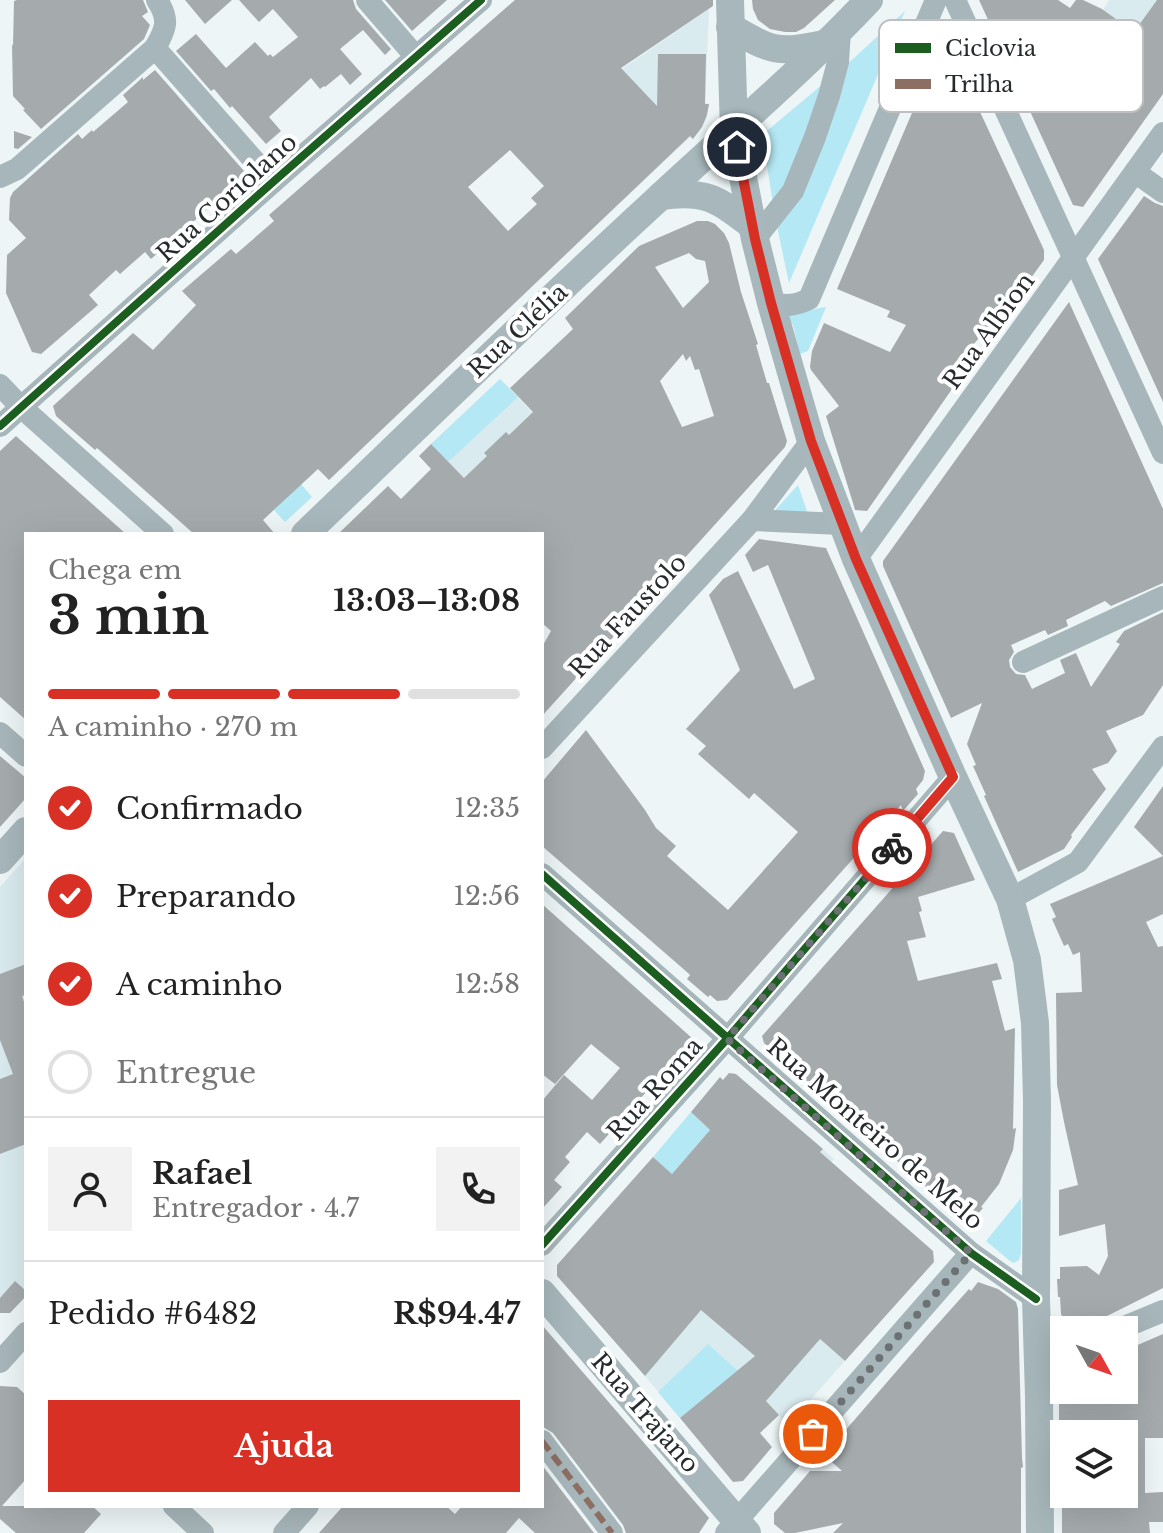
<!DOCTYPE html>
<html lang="pt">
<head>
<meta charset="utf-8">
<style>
	:root { --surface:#fff; --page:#f2f2f2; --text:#222; --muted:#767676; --line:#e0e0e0; --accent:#d93025 }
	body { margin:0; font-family:"Libre Baskerville",serif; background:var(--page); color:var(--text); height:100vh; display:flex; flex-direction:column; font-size:30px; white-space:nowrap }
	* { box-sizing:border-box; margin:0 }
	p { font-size:26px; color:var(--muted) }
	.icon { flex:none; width:44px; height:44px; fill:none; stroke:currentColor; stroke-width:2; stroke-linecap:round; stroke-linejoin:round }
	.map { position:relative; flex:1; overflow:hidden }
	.drawer { position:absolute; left:24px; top:532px; width:520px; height:976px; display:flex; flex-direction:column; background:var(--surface); border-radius:0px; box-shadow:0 8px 32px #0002 }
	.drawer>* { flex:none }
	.needle { width:52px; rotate:130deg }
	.controls { position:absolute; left:1050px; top:1316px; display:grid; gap:16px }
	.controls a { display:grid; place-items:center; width:88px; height:88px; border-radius:0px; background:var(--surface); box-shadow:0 8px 32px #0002; font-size:40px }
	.pin { position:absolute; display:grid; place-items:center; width:68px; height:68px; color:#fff; margin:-34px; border:4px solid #fff; border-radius:50%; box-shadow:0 2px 8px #0007 }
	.courier { position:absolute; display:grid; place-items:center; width:80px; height:80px; margin:-40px; border:6px solid #d93025; border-radius:50%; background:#fff; color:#222; box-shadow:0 2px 10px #0007 }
	.overview em { font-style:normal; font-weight:700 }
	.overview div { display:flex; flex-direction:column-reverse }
	.overview { display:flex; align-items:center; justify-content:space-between; height:136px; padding:0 24px }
	h1 { font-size:52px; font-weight:700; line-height:60px }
	.bar { display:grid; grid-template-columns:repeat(4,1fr); gap:12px 8px; align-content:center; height:96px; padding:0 24px }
	.bar i { height:10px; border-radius:6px; background:var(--line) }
	.bar .on { background:var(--accent) }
	.bar p { grid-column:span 4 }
	.line { display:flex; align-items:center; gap:20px; padding:0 24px; border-top:2px solid var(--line) }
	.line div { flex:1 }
	.round { display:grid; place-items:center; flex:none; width:84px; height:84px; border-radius:0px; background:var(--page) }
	ol { padding:0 24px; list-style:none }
	li { display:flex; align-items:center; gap:24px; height:88px }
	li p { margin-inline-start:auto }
	li .icon { padding:8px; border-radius:50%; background:var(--accent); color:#fff; stroke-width:4 }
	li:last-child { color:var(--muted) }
	li i { width:44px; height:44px; border:4px solid var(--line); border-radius:50% }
	.primary-button { display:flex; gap:16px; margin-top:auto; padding:16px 24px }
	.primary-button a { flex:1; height:92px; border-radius:0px; background:var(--accent); color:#fff; font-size:32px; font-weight:700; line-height:92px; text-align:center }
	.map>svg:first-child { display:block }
	.built { fill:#daebef }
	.green { fill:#b4e8f4 }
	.building { fill:#a5abad; fill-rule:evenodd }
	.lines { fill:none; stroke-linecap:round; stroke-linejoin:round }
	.minor { stroke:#a7b6ba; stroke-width:22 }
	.major { stroke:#a7b7bb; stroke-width:28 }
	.quiet { stroke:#8d6e63; stroke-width:6; stroke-dasharray:12 6; stroke-linecap:butt }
	.cycleway-casing { stroke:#fff; stroke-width:13 }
	.cycleway { stroke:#1b5e20; stroke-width:8 }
	.done { stroke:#6c7274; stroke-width:8; stroke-dasharray:0 14.4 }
	.route { stroke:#d93025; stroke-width:10 }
	.labels { text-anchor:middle; stroke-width:8; stroke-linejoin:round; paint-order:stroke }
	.street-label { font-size:24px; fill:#262b2d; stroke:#fff }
	.key { fill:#fff; stroke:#bebfc0; stroke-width:2 }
	.key-label { font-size:22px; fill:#262b2d }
</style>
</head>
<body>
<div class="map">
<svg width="1163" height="1533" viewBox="0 0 1163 1533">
	<rect width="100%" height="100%" fill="#edf5f7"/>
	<g class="built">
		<path d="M1109,0H1163V53L1103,10Z"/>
		<path d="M709,9L705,103L708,104V108L706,120L694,137L693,139L690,137L622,201L548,120Z"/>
		<path d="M500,379L585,466L518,534L431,444Z"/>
		<path d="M26,858V1296L10,1313H0V887Z"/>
		<path d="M823,1149L834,1159L739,1269L845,1361L788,1425L738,1371L680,1418L615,1340L782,1193Z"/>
	</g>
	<g class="green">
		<path d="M905,11L789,283L776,222L762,135L854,58Z"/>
		<path d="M826,307L808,351L800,354L793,325L788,319L792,313Z"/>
		<path d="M500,379L518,397L448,462L431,444Z"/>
		<path d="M301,484L312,497L285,522L274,510Z"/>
		<path d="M798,485L809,517L768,518Z"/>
		<path d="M691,1112L710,1130L672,1174L653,1157Z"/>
		<path d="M1021,1198V1254L1019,1260L1014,1263L1010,1261L986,1241Z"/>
		<path d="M708,1344L738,1371L680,1418L658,1392Z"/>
	</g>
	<g class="building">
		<path d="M17,0H143L148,12L142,16L150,25L144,39L41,129L23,110L25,109L13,96L12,44L13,46L14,1Z"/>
		<path d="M185,0H232L205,24Z"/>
		<path d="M239,0H353L356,9L391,49L385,55L363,30L340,49L362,74L350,85L341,74L325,87L324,86L320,89L311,78L269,117L281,131L266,144L232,106L230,108L214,89L211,91L176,51L196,34L226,68L255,42L268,56L270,54L273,57L298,37L273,9L259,22Z"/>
		<path d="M385,0H447L412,31Z"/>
		<path d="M515,0H713V6L621,68L657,106L658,54H706L705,104H709L707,115L702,127L693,139L690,136L329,480L318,469L263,520L275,534H194L97,448L95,450L56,416L53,406L133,333L153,350L196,305L182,291L231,249L236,254L274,221L269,215ZM510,150L544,186L531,198L537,204L508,231L468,187Z"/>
		<path d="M752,0H835L804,28L796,32H785L770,29L758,20L753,9Z"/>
		<path d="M979,0H1058L1070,8L1076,0H1083L1102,9L1134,32L1157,0H1163V94L1083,207L1073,205Z"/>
		<path d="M155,70L244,171V177L151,259L145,252L120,274L116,270L89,295L98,305L41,354L32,352L6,293L7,255L26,238L9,220L10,198L13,192L78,134L82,139L92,130L93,132L128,102L123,95L143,77V80Z"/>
		<path d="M926,80L975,101L1044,250V260L988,337L983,333L959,362L966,369L867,511L855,510L853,503L826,416L839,406L811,370L810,367L812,351L824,323L890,352L906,325L887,317L890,311L837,289Z"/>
		<path d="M14,131L32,137L18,149L14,148Z"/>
		<path d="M1144,196L1155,203L1163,206V402L1098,259Z"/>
		<path d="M697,221H708L715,224L724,233L729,243L741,292L758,344L756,345L767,383H769L787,441L785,447L542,716V647L551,631L542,623V534H338L388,486L401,499L431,469L419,456L431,444L464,478L487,456L484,453L506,432L509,435L533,412L510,388L573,329L565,318L639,246ZM689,253L696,259L705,261L709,282L683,308L655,267ZM683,354L686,361L690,356L695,370L699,369L714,416L682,427L660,381Z"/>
		<path d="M1069,302L1163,509V583L1111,606L1105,601L1066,620L1068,626L1048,635L1045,630L1011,645L1014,652L1009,660L1010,667L1016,674L1025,675L1032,689L1065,673L1060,660L1076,653L1091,687L1120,644L1116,642L1124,631L1163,612V685L1143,715L1106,731L1117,751L1108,763L1092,769L1106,789L1071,835L1072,837L1064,849L1018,872L984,796L986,795L973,766L976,765L967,744L982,703L951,718L883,566V561Z"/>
		<path d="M16,436L126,534H26V720L0,697V451Z"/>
		<path d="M759,539L826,548L925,771L923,780L916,789L918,794L903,811L901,805L727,1000L717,1001L710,995L708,997L687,979L690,975L688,973L542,846V782L586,730L645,810L656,828L676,846L667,856L728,910L798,832L754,793L749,799L698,754L706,746L686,729L740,670L709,595L723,579L738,571L794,689L815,679L768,565L753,572L745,555Z"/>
		<path d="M0,756L26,778V798L0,827Z"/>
		<path d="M1163,786V856L1134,827Z"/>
		<path d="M943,831L954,833L975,880L918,897L922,911L919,912L926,937L907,941L918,981L997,963L1002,979L992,981L1005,1031L1015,1028L1013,1129L1016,1128L1013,1150L999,1184L981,1207L983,1208L976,1216L967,1219H959L950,1212L951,1211L913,1175L764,1043L762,1036Z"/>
		<path d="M1163,856V914L1146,922L1158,947L1163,946V1288L1091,1324L1074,1326L1065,1322L1061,1314L1060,1297H1058L1057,1279H1060V1267L1087,1266L1099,1275L1108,1256L1105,1224L1059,1236V1190L1078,1185L1064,1122L1057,1085L1056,993L1082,992L1080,952L1073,955L1068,944L1064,946L1052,919L1056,917L1050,904Z"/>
		<path d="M542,904L693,1039L600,1144L587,1132L565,1157L570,1162L554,1180L562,1187L542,1209V1101L564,1075L592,1100L620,1068L591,1044L555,1084L542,1074Z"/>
		<path d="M26,964V995L22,996L26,1008V1144L0,1154V1079L13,1074L0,1040V974Z"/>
		<path d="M729,1073L736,1074L823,1149L820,1152L933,1251L934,1262L845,1361L820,1339L766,1401L779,1415L760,1433L772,1447L743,1481L733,1482L680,1418L755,1356L701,1310L645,1376L557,1276V1265L653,1157L672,1174L710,1130L691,1112L720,1077L723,1080Z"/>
		<path d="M15,1281L26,1291V1296L10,1313H0V1298Z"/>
		<path d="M978,1282L998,1289L1016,1302L1018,1309L1022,1458L1023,1467L1021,1468V1533H833L843,1523L795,1533H785L774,1524V1513L810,1471H842L824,1455L927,1336L969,1289L971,1291Z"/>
		<path d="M542,1325L709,1518L699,1533H626L623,1525L553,1433L543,1427Z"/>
		<path d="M1163,1334V1438H1145V1493L1163,1492V1522H1149L1150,1533H1062V1494H1124V1434H1061V1425H1059V1390H1124V1355L1135,1350L1133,1347Z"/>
		<path d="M0,1386L17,1387L26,1395V1479L2,1506H92L101,1514L84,1533H16L0,1519Z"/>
		<path d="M542,1465L594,1533H535L519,1518L506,1533H319L343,1506H446L455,1514L462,1506H542Z"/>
	</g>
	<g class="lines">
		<g class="minor">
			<path d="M367,0L416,57"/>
			<path d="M955,0L1163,453"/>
			<path d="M155,48L273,182"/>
			<path d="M1135,172L1163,192"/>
			<path d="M0,177L17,169L155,48C166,29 170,20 157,0"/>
			<path d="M755,239L793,191L815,137L829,96L838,62L840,30"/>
			<path d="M771,303C786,306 795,306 809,299L936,0"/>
			<path d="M0,385L20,406L163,534"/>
			<path d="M0,426L273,182L481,0"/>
			<path d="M752,520L842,524"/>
			<path d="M856,559L1163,133"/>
			<path d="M1023,662L1163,597"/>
			<path d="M0,733L26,756"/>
			<path d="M542,748L752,520L811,441"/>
			<path d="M542,874L971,1253L1036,1299"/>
			<path d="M1010,899L1078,862L1163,747"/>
			<path d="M542,1245L727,1039L953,777"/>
			<path d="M1117,1330L1163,1311"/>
			<path d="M1037,1348L1053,1354L1064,1353"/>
			<path d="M0,1362L26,1333"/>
			<path d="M542,1441L612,1533"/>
			<path d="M174,1506L203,1533"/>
			<path d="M284,1533L308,1506"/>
			<path d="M726,1533L971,1253"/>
		</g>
		<g class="major">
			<path d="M730,0L734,131L755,239L771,303L811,441L856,559L953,777L1010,899L1027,960L1035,1023L1037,1101L1036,1299L1039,1396L1040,1533"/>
			<path d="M730,27C772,51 777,54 824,44"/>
			<path d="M661,196C707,190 717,199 753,226"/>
			<path d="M305,534C423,421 541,306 661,196C731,131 804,69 869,0"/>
			<path d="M0,860L26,831"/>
			<path d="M542,1293L747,1533"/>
		</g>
		<path class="quiet" d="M542,1441L612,1533"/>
		<g class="cycleway-casing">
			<g id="cycleway">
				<path d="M0,426L273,182L481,0"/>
				<path d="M542,874L971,1253L1036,1299"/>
				<path d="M542,1245L727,1039L953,777"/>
			</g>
		</g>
		<use href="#cycleway" class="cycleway"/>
	</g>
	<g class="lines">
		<path class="done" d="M813,1434L971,1253L727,1039L892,848"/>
		<path class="route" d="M737,147L755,239L771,303L811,441L856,559L953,777L892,848"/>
	</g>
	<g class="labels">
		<g class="street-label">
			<text transform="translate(227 198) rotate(-42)" y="8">Rua Coriolano</text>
			<text transform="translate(518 331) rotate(-43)" y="8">Rua Clélia</text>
			<text transform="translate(989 331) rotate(-54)" y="8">Rua Albion</text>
			<text transform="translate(628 616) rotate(-47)" y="8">Rua Faustolo</text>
			<text transform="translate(655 1089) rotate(-48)" y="8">Rua Roma</text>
			<text transform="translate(875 1134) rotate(41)" y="8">Rua Monteiro de Melo</text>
			<text transform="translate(645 1413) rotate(49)" y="8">Rua Trajano</text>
		</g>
	</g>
	<rect x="879" y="20" width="264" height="92" rx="12" class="key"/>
	<rect x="895" y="43" width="36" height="10" fill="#1b5e20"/>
	<rect x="895" y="79" width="36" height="10" fill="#8d6e63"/>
	<g class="key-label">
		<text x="945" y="56">Ciclovia</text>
		<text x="945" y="92">Trilha</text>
	</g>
</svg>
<div class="controls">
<a><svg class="needle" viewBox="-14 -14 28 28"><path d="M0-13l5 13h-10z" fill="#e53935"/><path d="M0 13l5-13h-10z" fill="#767676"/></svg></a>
<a><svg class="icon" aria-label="layers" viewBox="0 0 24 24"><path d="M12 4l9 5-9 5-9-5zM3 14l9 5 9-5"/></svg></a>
</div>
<div class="pin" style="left:813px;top:1434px;background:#ea580c"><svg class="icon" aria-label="bag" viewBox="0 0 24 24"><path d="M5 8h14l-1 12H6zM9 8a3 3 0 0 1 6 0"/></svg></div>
<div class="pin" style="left:737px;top:147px;background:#1f2937"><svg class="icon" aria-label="home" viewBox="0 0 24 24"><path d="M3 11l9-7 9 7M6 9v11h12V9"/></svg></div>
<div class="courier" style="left:892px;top:848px"><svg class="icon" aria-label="bike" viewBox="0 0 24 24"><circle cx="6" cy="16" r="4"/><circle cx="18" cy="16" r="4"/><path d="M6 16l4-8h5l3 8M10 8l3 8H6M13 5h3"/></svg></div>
<section class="drawer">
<div class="overview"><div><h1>3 min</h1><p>Chega em</p></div><em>13:03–13:08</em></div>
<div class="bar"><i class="on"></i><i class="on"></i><i class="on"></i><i></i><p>A caminho · 270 m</p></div>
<ol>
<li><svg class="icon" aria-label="check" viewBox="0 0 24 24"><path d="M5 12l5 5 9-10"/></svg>Confirmado<p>12:35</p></li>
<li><svg class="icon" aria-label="check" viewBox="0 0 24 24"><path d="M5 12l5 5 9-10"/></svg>Preparando<p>12:56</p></li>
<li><svg class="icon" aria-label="check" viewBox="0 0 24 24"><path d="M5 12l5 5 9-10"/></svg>A caminho<p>12:58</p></li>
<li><i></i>Entregue</li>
</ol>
<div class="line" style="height:144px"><a class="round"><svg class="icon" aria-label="person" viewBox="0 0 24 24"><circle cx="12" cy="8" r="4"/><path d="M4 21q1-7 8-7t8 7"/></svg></a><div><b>Rafael</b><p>Entregador · 4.7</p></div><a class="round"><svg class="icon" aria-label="phone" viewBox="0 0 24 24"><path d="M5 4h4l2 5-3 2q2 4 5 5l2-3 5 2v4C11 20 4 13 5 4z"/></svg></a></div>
<div class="line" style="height:104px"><div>Pedido #6482</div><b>R$94.47</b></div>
<div class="primary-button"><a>Ajuda</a></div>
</section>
</div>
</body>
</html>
